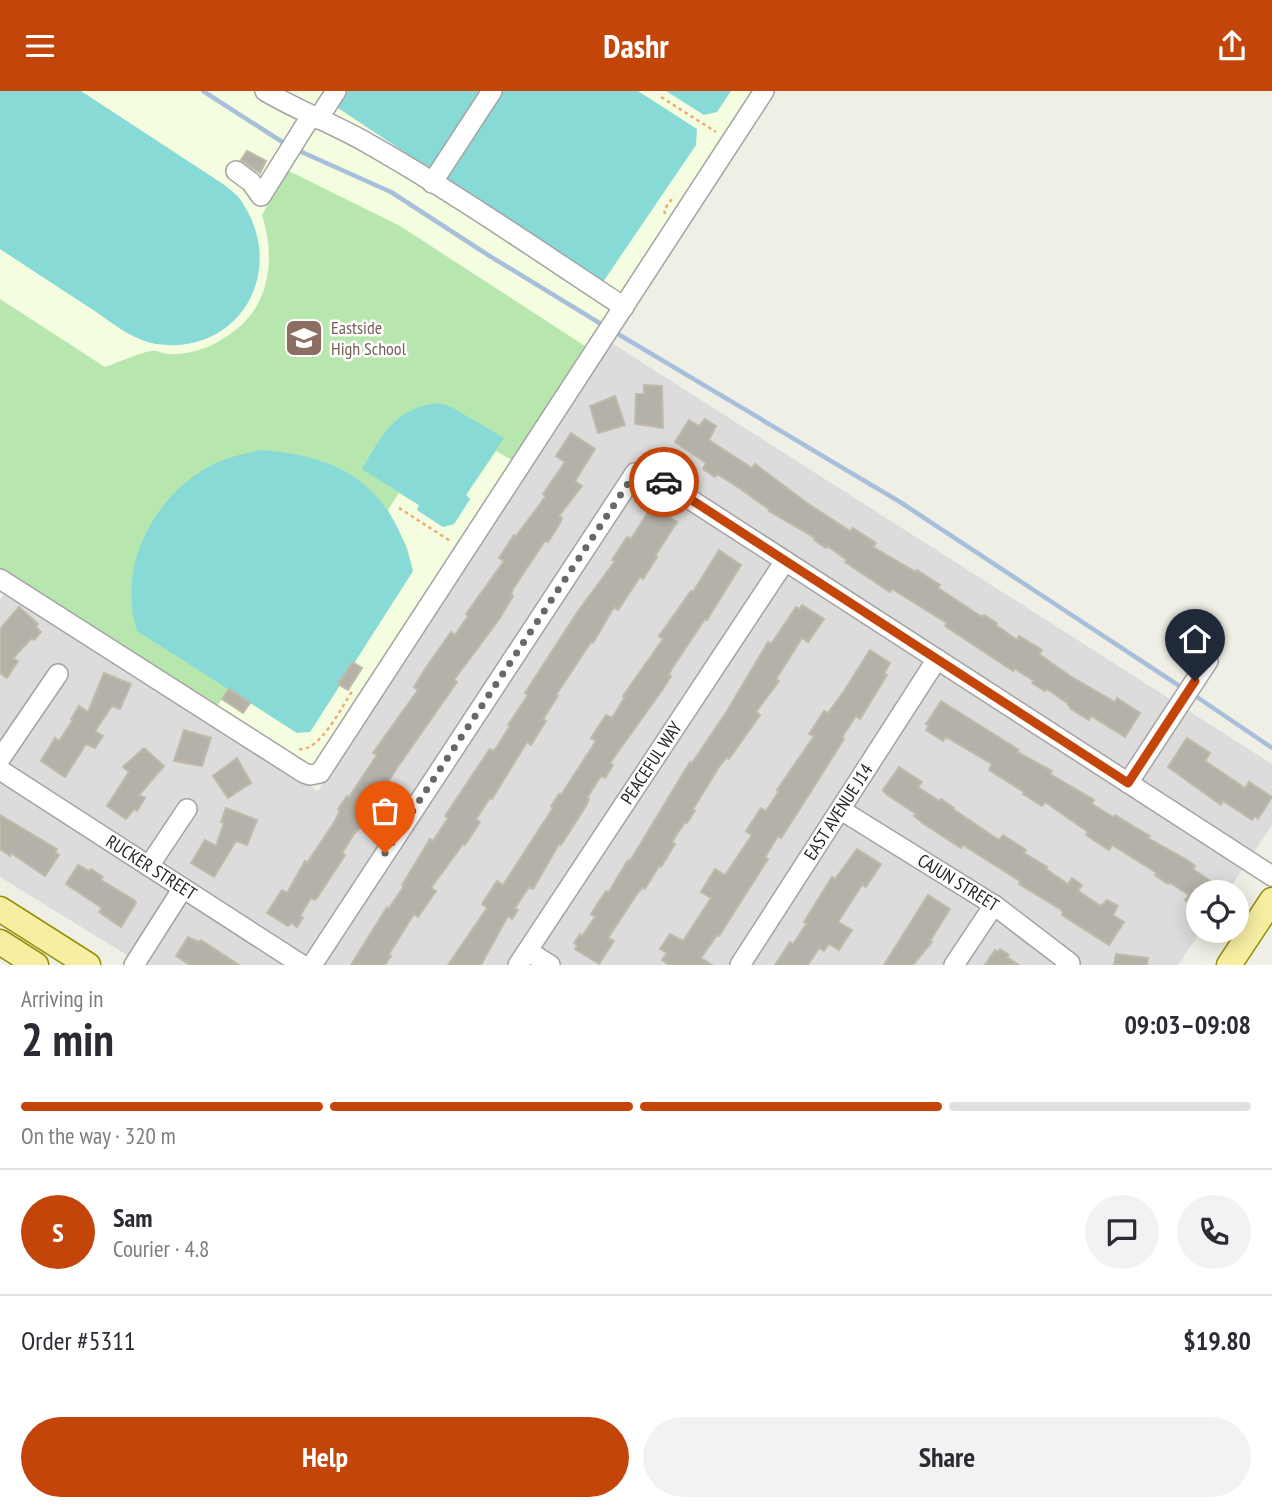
<!DOCTYPE html>
<html lang="en">
<head>
<meta charset="utf-8">
<style>
	:root { --surface:#fff; --page:#f2f2f3; --text:#2b2b33; --muted:#7c7c81; --line:#e1e1e2; --accent:#c4450a }
	body { margin:0; font-family:"PT Sans Narrow",sans-serif; background:var(--page); color:var(--text); height:100vh; display:flex; flex-direction:column; font-size:26px; white-space:nowrap }
	* { box-sizing:border-box; margin:0 }
	p { font-size:23px; color:var(--muted) }
	.icon { flex:none; width:38px; height:38px; fill:none; stroke:currentColor; stroke-width:2; stroke-linecap:round; stroke-linejoin:round }
	.map { position:relative; height:874px; overflow:hidden }
	.sheet { display:flex; flex-direction:column; background:var(--surface); flex:1 }
	.sheet>* { flex:none }
	.fabs { position:absolute; left:1186px; top:789px; display:grid; gap:14px }
	.fabs a { display:grid; place-items:center; width:63px; height:63px; border-radius:50%; background:var(--surface); box-shadow:0 4px 18px #0003; font-size:35px }
	.pin { position:absolute; display:grid; place-items:center; width:60px; height:60px; color:#fff; margin:-72px -30px; border-radius:50% 50% 50% 0; rotate:-45deg; box-shadow:0 0 7px #0007 }
	.pin .icon { rotate:45deg }
	.courier { position:absolute; display:grid; place-items:center; width:70px; height:70px; margin:-35px; border:5px solid #c4450a; border-radius:50%; background:#fff; color:#222; box-shadow:0 2px 9px #0007 }
	.summary em { font-style:normal; font-weight:800 }
	.summary div { display:flex; flex-direction:column-reverse }
	.summary { display:flex; align-items:center; justify-content:space-between; height:119px; padding:0 21px }
	h1 { font-size:46px; font-weight:800; line-height:52px }
	.bar { display:grid; grid-template-columns:repeat(4,1fr); gap:10px 7px; align-content:center; height:84px; padding:0 21px }
	.bar i { height:9px; border-radius:5px; background:var(--line) }
	.bar .on { background:var(--accent) }
	.bar p { grid-column:span 4 }
	.line { display:flex; align-items:center; gap:18px; padding:0 21px; border-top:2px solid var(--line) }
	.line div { flex:1 }
	.round { display:grid; place-items:center; flex:none; width:74px; height:74px; border-radius:37px; background:var(--page) }
	.primary-button { display:flex; gap:14px; margin-top:auto; padding:14px 21px }
	.primary-button a { flex:1; height:80px; border-radius:42px; background:var(--accent); color:#fff; font-size:28px; font-weight:800; line-height:80px; text-align:center }
	.primary-button a+a { background:var(--page); color:var(--text) }
	header { display:flex; justify-content:space-between; align-items:center; height:91px; padding:0 21px; background:var(--accent); color:#fff; font-size:32px; font-weight:800 }
	.map>svg:first-child { display:block }
	.residential { fill:#dddcdc }
	.education { fill:#f4fde0 }
	.grass { fill:#b7e7ae }
	.pitch { fill:#87dad5 }
	.lines { fill:none; stroke-linecap:round; stroke-linejoin:round }
	.stream { stroke:#a8bfdb; stroke-width:4.5 }
	.building { fill:#b4b2a8; stroke:#c0baa8; stroke-width:2 }
	.minor-casing { stroke:#a3a3a3; stroke-width:22 }
	.major-casing { stroke:#929007; stroke-width:27 }
	.path { stroke:#f3a972; stroke-width:2.5; stroke-dasharray:3.5 3.5; stroke-linecap:butt }
	.minor { stroke:#fff; stroke-width:19 }
	.major { stroke:#f7eea2; stroke-width:24 }
	.done { stroke:#686864; stroke-width:7; stroke-dasharray:0 12.6 }
	.route { stroke:#c4450a; stroke-width:9 }
	.labels { text-anchor:middle; stroke-width:5; stroke-linejoin:round; paint-order:stroke }
	.education-label { font-size:18px; fill:#785e54; stroke:#fff; text-anchor:start }
	.street-label { font-size:18px; fill:#1f1f1f; stroke:#fff }
</style>
</head>
<body>
<header><svg class="icon" aria-label="menu" viewBox="0 0 24 24"><path d="M4 6h16M4 12h16M4 18h16"/></svg>Dashr<svg class="icon" aria-label="share" viewBox="0 0 24 24"><path d="M12 15V3M7 8l5-5 5 5M5 13v7h14v-7"/></svg></header>
<div class="map">
<svg width="1272" height="874" viewBox="0 0 1272 874">
	<rect width="100%" height="100%" fill="#efefe5"/>
	<path class="residential" d="M610,251L1272,673V734L1227,801L1199,802V840H1201L1178,874H143L0,786V509L5,501L318,700Z"/>
	<path class="education" d="M0,0H770L317,693L0,495Z"/>
	<path class="grass" d="M287,79L400,135L585,255L512,369L496,360L466,404L470,408L454,433L443,436L417,419L419,414L399,402L388,419L407,456L413,480L310,641L229,598L215,618L0,481V208L105,276C120,271 136,263 151,260C157,259 161,262 167,263C179,264 193,261 205,257C211,255 218,251 224,247C269,221 277,171 262,124Z"/>
	<g class="pitch">
		<path d="M0,0H81L223,93C229,98 238,104 242,111C288,180 239,265 156,253C132,249 110,230 90,217C60,197 30,178 0,158Z"/>
		<path d="M345,0H486L433,80L335,15Z"/>
		<path d="M500,0H638L697,38L696,54L601,194L442,89Z"/>
		<path d="M666,0H731L717,21L704,24Z"/>
		<path d="M440,312L453,317L504,347L466,404L470,408L454,433L443,436L417,419L419,414L362,378C383,343 395,316 440,312Z"/>
		<path d="M261,359C345,365 392,397 413,480L310,641L297,642L137,540C135,532 132,523 132,514C126,457 164,397 214,373C229,366 245,362 261,359Z"/>
	</g>
	<g class="lines">
		<g class="stream">
			<path d="M203,0L287,54"/>
			<path d="M295,58L391,101L488,164L606,236"/>
			<path d="M613,240L900,411L1184,598"/>
			<path d="M1191,602L1272,657"/>
		</g>
	</g>
	<g class="building">
		<path d="M247,60L266,70L260,82L241,69Z"/>
		<path d="M644,294L662,295L663,337L635,333L636,303H644Z"/>
		<path d="M615,305L625,334L598,342L590,315Z"/>
		<path d="M705,328L716,335L709,349L752,377L755,373L807,412L850,440L853,437L876,452L873,456L916,481L917,479L940,494L938,497L982,526L984,524L997,532L996,534L1017,549L1019,545L1042,559L1039,563L1070,585L1115,611L1117,607L1140,622L1125,646L1091,625L1089,629L1071,618L1067,612L1047,598L1045,600L1032,592L1034,590L1015,578L1013,580L945,535L947,532L942,529L892,498L890,501L845,471L847,469L827,455L826,457L814,449L815,447L769,420L770,419L742,399L722,386L717,383L715,386L703,378L706,372L675,351L689,329L699,335Z"/>
		<path d="M571,342L595,358L575,390L582,395L559,425L562,427L559,434L548,451L545,450L513,498L511,504L513,505L500,527L454,589L457,591L399,674L384,697L387,699L363,734L354,743L342,762L345,764L319,804L315,809L311,807L300,825L303,827L297,836L291,832L288,835L267,822L282,799L287,802L305,770L307,772L335,730L340,719L338,718L347,705L349,706L377,664L373,662L418,599L414,596L425,578L451,541L455,544L468,525L466,523L504,470L499,467L514,444L516,445L546,405L543,403L565,371L556,365Z"/>
		<path d="M656,417L677,431L655,465L657,466L643,488L640,486L618,519L614,516L593,552L591,551L556,604L558,605L543,628L546,630L531,654L527,651L492,708L490,707L476,728L480,731L465,754L463,753L431,797L436,800L418,826L414,823L389,863L391,865L385,874H351L387,816L389,817L404,795L402,794L430,748L433,750L448,727L445,725L475,680L490,658L493,660L496,657L510,635L508,634L528,604L525,602L576,523L615,470L612,469L623,452L627,446L631,448L650,418L654,420Z"/>
		<path d="M719,459L741,474L707,529L705,528L671,579L669,584L671,585L663,598L610,672L613,674L605,687L602,685L599,688L587,707L589,708L586,715L561,754L559,753L533,798L529,796L515,817L518,819L512,828L508,825L481,874H448L487,817L482,813L497,790L503,794L553,717L551,715L559,703L561,704L596,650L591,647L606,624L612,627L625,606L623,605L663,548L659,545L691,500L693,501Z"/>
		<path d="M802,514L824,528L808,551L802,547L776,588L779,590L756,621L760,624L729,668L727,666L719,676L693,718L695,720L687,732L685,731L672,751L675,753L661,776L659,775L645,798L643,796L635,806L608,847L614,850L599,873L575,858L577,854L574,852L580,843L582,845L595,826L591,823L598,812L606,800L608,802L628,769L630,770L690,671L692,672L727,620L768,551L771,553L796,516L800,518Z"/>
		<path d="M19,516L38,533L36,536L41,541L34,549L32,547L13,567L18,570L7,587L0,582V538Z"/>
		<path d="M870,559L890,572L884,583L887,584L860,628L856,625L842,646L844,648L810,702L781,747L778,745L765,766L768,768L719,845L717,844L701,867L712,874H669L662,869L667,862L660,858L670,843L683,850L711,807L701,801L715,778L725,784L752,744L746,740L761,717L766,720L779,700L777,699L814,645L809,643L824,620L828,622L844,600Z"/>
		<path d="M353,571L362,577L348,599L338,593Z"/>
		<path d="M104,582L131,593L120,618L112,615L95,640L103,645L95,657L86,653L65,686L41,670L55,647L59,650L73,629L71,628L79,615L88,621Z"/>
		<path d="M229,598L250,612L243,622L222,608Z"/>
		<path d="M941,610L1019,659L1017,661L1052,680L1050,683L1094,709L1092,713L1113,726L1115,724L1138,738L1150,745L1148,747L1189,770L1195,775L1193,778L1228,802H1199V818L1185,809L1189,804L1169,791L1168,793L1155,784L1157,782L1112,754L1109,759L1086,744L1088,741L1045,711L1042,715L1023,703L1024,701L989,679L992,673L946,646L943,650L926,639L929,635L926,633Z"/>
		<path d="M184,639L211,647L202,675L174,670Z"/>
		<path d="M1187,647L1210,662L1205,670L1245,697L1249,691L1272,706L1258,728L1255,725L1252,729L1223,710L1221,714L1168,676Z"/>
		<path d="M144,657L164,675L139,704L145,707L137,720L134,718L126,728L107,715L129,681L123,676Z"/>
		<path d="M237,667L251,692L228,707L213,685Z"/>
		<path d="M899,676L922,691L918,696L939,710L941,708L954,717L953,718L999,749L1003,744L1026,759L1024,762L1047,776L1046,778L1068,793L1072,787L1082,794L1078,800L1101,815L1107,809L1118,815L1113,824L1124,831L1109,854L1062,824L1063,821L1060,818L1019,793L1020,790L963,754L961,757L924,733L914,725L916,723L886,703L883,699Z"/>
		<path d="M226,717L257,729L247,754L236,750L214,786L191,772L205,749L216,755L224,732L221,731Z"/>
		<path d="M0,724L57,758L55,761L59,764L45,785L11,762L10,765L0,758Z"/>
		<path d="M857,758L881,773L866,796L862,794L838,831L852,839L839,859L829,853L824,860L819,857L808,874H775L790,851L793,853L807,832L804,831L832,786L835,788Z"/>
		<path d="M78,774L89,780L91,778L103,786L101,789L134,809L136,812L121,836L99,821L102,817L66,793Z"/>
		<path d="M928,804L950,818L930,850L932,851L913,874H884Z"/>
		<path d="M188,846L199,851L201,849L239,874H190L176,865Z"/>
		<path d="M1000,858L1009,864L1007,866L1019,874H985L995,859L998,861Z"/>
		<path d="M1116,863L1148,867L1147,874H1114Z"/>
	</g>
	<g class="lines">
		<g class="minor-casing">
			<g id="minor">
				<path d="M265,0C298,20 335,33 369,53C457,103 540,161 624,216"/>
				<path d="M318,28L336,0"/>
				<path d="M236,80L251,91L261,105L311,25"/>
				<path d="M432,92L492,0"/>
				<path d="M0,488L304,682L310,684L320,682L764,0"/>
				<path d="M0,668L58,583"/>
				<path id="s1" d="M0,679L302,874"/>
				<path d="M1128,692L1208,570"/>
				<path id="s2" d="M841,719L994,814L1070,872"/>
				<path d="M149,775L187,718"/>
				<path d="M528,860L550,874"/>
				<path d="M134,874L183,797"/>
				<path d="M312,874L635,382L657,387L1272,785"/>
				<path id="s3" d="M518,874L785,470"/>
				<path id="s4" d="M740,874L937,568"/>
				<path d="M954,874L994,814"/>
			</g>
		</g>
		<g class="major-casing">
			<g id="major">
				<path d="M0,818L88,874"/>
				<path d="M0,851L36,874"/>
				<path d="M1229,874L1272,809"/>
			</g>
		</g>
		<g class="path">
			<path d="M661,6L716,41"/>
			<path d="M665,123L664,119L674,105"/>
			<path d="M399,417L452,451"/>
			<path d="M299,658C320,661 342,615 353,599"/>
		</g>
		<use href="#minor" class="minor"/>
		<use href="#major" class="major"/>
	</g>
	<g class="lines">
		<path class="done" d="M385,762L635,382L657,387L664,391"/>
		<path class="route" d="M664,391L1128,692L1195,590"/>
	</g>
	<defs>
		<g id="school-square" transform="scale(2.0125)"><rect x="-9" y="-9" width="18" height="18" rx="4" fill="#8d6e63" stroke="#fff"/><path d="M0-5L7-2L0 1L-7-2ZM-4 1L0 2.5L4 1V4Q0 6-4 4Z" fill="#fff"/></g>
	</defs>
	<g fill-rule="evenodd">
		<use href="#school-square" x="304" y="247"/>
	</g>
	<g class="labels">
		<g class="education-label">
			<text x="331" y="243">Eastside<tspan x="331" dy="21">High School</tspan></text>
		</g>
		<g class="street-label">
			<text dy="6" stroke="none"><textPath href="#s3" startOffset="242">PEACEFUL WAY</textPath></text>
			<text dy="6" stroke="none"><textPath href="#s4" startOffset="182">EAST AVENUE J14</textPath></text>
			<text dy="6" stroke="none"><textPath href="#s1" startOffset="180">RUCKER STREET</textPath></text>
			<text dy="6" stroke="none"><textPath href="#s2" startOffset="138">CAJUN STREET</textPath></text>
		</g>
	</g>
</svg>
<div class="fabs">
<a><svg class="icon" aria-label="locate" viewBox="0 0 24 24"><circle cx="12" cy="12" r="6"/><path d="M12 2v4M12 18v4M2 12h4M18 12h4"/></svg></a>
</div>
<div class="pin" style="left:385px;top:762px;background:#ea580c"><svg class="icon" aria-label="bag" viewBox="0 0 24 24"><path d="M5 8h14l-1 12H6zM9 8a3 3 0 0 1 6 0"/></svg></div>
<div class="pin" style="left:1195px;top:590px;background:#1f2937"><svg class="icon" aria-label="home" viewBox="0 0 24 24"><path d="M3 11l9-7 9 7M6 9v11h12V9"/></svg></div>
<div class="courier" style="left:664px;top:391px"><svg class="icon" aria-label="car" viewBox="0 0 24 24"><path d="M5 17H2v-5l4-1 3-4h7l3 4 3 1v5h-3M9 17h6M6 11h13"/><circle cx="7" cy="17" r="2"/><circle cx="17" cy="17" r="2"/></svg></div>
</div>
<section class="sheet">
<div class="summary"><div><h1>2 min</h1><p>Arriving in</p></div><em>09:03–09:08</em></div>
<div class="bar"><i class="on"></i><i class="on"></i><i class="on"></i><i></i><p>On the way · 320 m</p></div>
<div class="line" style="height:126px"><b class="round" style="background:var(--accent);color:#fff">S</b><div><b>Sam</b><p>Courier · 4.8</p></div><a class="round"><svg class="icon" aria-label="chat" viewBox="0 0 24 24"><path d="M4 5h16v11H9l-5 4z"/></svg></a><a class="round"><svg class="icon" aria-label="phone" viewBox="0 0 24 24"><path d="M5 4h4l2 5-3 2q2 4 5 5l2-3 5 2v4C11 20 4 13 5 4z"/></svg></a></div>
<div class="line" style="height:91px"><div>Order #5311</div><b>$19.80</b></div>
<div class="primary-button"><a>Help</a><a>Share</a></div>
</section>
</body>
</html>
